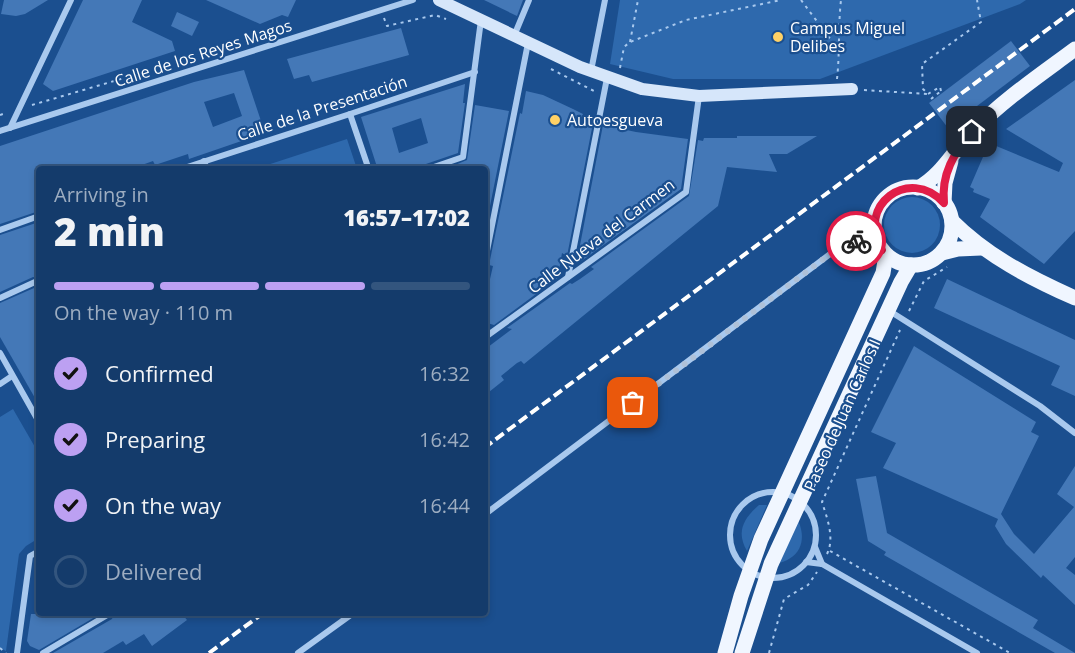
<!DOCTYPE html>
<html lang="en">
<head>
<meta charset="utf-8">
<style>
	:root { --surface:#143b6b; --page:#214673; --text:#f1f3f6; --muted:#9dadc1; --line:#33557e; --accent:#bca0f2 }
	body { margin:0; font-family:"Open Sans",sans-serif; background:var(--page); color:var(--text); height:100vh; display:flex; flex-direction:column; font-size:22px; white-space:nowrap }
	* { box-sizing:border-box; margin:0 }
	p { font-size:20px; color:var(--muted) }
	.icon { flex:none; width:33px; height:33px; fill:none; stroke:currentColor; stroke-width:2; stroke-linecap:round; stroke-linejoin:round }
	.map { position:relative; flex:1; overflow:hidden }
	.drawer { position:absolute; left:36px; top:166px; width:452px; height:450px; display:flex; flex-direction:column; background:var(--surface); border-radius:6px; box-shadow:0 3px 9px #0003,0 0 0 2px var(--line) }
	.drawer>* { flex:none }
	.pin { position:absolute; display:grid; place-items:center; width:51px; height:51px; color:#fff; margin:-26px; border-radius:12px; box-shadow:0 3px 9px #0006 }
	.courier { position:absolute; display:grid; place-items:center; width:60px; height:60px; margin:-30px; border:4px solid #e11d48; border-radius:50%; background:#fff; color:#222; box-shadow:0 2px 8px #0007 }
	.overview em { font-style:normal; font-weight:800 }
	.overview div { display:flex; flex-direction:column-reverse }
	.overview { display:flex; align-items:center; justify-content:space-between; height:102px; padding:0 18px }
	h1 { font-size:39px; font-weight:800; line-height:45px }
	.bar { display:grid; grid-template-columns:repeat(4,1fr); gap:9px 6px; align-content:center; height:72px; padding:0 18px }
	.bar i { height:8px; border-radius:4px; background:var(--line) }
	.bar .active { background:var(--accent) }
	.bar p { grid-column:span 4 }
	ol { padding:0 18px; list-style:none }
	li { display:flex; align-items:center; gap:18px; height:66px }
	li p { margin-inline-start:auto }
	li .icon { padding:6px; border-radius:50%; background:var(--accent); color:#111; stroke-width:4 }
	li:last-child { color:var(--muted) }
	li i { width:33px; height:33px; border:3px solid var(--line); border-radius:50% }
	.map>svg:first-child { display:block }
	.green { fill:#2e69ad }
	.building { fill:#4478b7; fill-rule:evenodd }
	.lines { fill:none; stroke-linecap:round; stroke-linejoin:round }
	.path { stroke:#a9c9ee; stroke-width:2; stroke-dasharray:3 4.5; stroke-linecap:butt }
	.street { stroke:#a9c9ee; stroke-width:6 }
	.secondary { stroke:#d6e6fa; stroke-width:12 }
	.primary { stroke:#f0f6ff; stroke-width:15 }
	.rail { stroke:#fff; stroke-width:4; stroke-dasharray:10 4.5; stroke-linecap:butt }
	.done { stroke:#afc1d8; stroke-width:6; stroke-dasharray:0 10.8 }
	.route { stroke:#e11d48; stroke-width:8 }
	.poi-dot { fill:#ffd166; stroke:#1b4f8f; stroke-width:2 }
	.labels { text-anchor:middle; stroke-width:4.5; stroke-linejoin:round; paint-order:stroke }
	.poi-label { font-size:16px; fill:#fff; stroke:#1b4f8f; text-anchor:start }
	.street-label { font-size:16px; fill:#fff; stroke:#1b4f8f }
</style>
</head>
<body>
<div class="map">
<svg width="1075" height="653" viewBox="0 0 1075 653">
	<rect width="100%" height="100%" fill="#1b4f8f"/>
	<g class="green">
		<path d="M620,0H1026L1020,4L820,79H673L610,64Z"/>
		<path d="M347,139L357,169H255Z"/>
		<circle cx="912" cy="225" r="28"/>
		<path d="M13,409L39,454V538L26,546L19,554L6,651L0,648V417Z"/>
		<path d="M759,505H767L747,551C736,532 743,519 759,505Z"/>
		<path d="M797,518C807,538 802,557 779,563Z"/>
	</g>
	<g class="building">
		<path d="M4,0H48L25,14L16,16L1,14Z"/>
		<path d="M83,0H142L132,22L172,41L175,51L53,91L43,84Z"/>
		<path d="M206,0H296L288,17L282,15L260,24Z"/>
		<path d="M484,0H523L517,16Z"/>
		<path d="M177,12L199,22L192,36L171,26Z"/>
		<path d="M401,28L409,55L312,82L309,75L294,79L287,59Z"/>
		<path d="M1011,41L1030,66L948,128L929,103Z"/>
		<path d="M244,70L265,133L189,159L188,154L155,165L153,161L128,170H34L39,190V211L0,224V146L194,82ZM234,93L242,116L213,127L204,102Z"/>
		<path d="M1075,80V231L1044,264L980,217L990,199L973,192L974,189L970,187L989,143L1059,172L1063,163L1006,129Z"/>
		<path d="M465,84L463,103H465L458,153L423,165L420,170H378L361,117ZM421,118L428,143L399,153L392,128Z"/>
		<path d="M526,91L543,95L573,109L583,114L582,116L589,118L588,122L593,123L567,256L562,253L558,276L559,277L494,325L484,322V305L493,266L489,265L520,113L522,114Z"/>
		<path d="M475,105L509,111L484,236V170H443L467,160Z"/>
		<path d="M603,125L636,132L688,139L681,189L580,262L577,261Z"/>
		<path d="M737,136H817L787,154H769L777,172L727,167L718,206L524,364L521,361L517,363L501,376L504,380L484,396V350L512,329L507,328L570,283L572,284L580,279L594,269L591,267L689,196L698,140L703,141L704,138H737Z"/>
		<path d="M39,222V278L33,277L0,292V235Z"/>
		<path d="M947,279L1075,340V396L1051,385L1060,366L934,308Z"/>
		<path d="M34,288L39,290V405L0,337V303Z"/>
		<path d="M914,346L1036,422L1031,432L1039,436L1001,514L1014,534L1034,554L1074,507L1057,494L1075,466V557L1066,568L1075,575V605L1043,575L1041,578L1006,544L995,526L998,519L883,468L896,443L871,432Z"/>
		<path d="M876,476L887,533L1038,620L1033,628L1075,653H1055L884,555L886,552L868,541L856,479Z"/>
		<path d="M31,614H100L39,650L30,646L27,641Z"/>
		<path d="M114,614H182L187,620L152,646L144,634L126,645L123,641L103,653H53L112,619Z"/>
	</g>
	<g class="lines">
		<g class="path">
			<path d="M801,0L840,52"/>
			<path d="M384,18L387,26L435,15L446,19"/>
			<path d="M630,42L638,0"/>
			<path d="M620,68L624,47L630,42L686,20L781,0"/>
			<path d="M551,69L594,91"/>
			<path d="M837,79C840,52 838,26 841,0"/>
			<path d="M864,90L927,94"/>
			<path d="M941,91L940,87L928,94L923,89L922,64L981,22L977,0"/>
			<path d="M931,99L941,91"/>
			<path d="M32,105L179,62"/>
			<path d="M0,115L6,113"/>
			<path d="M909,311L924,281L947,267"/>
			<path d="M830,551L1010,653"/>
			<path d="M827,554C835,538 827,518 822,502L900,330"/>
			<path d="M0,648L6,653"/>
			<path d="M769,653L784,599L808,585L817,572"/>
		</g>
		<g class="street">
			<path d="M514,36L529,0"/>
			<path d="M591,71L605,0"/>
			<path d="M350,114L369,170"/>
			<path d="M10,128L71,0"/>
			<path d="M0,131L413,0"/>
			<path d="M204,161L207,170"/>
			<path d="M178,170L350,114L475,72"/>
			<path d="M425,170L463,157L481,20"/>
			<path d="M0,230L39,216"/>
			<path d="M846,244L865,241L882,250"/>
			<path d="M484,266L528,43"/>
			<path d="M568,277L607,78"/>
			<path d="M0,298L35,282L39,285"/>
			<path d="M888,310L1040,406L1075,433"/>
			<path d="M484,338L686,192L699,96"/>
			<path d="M0,353L39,422"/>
			<path d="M0,384L12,376"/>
			<circle cx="773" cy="535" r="43"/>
			<path d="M484,515L842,245L876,215"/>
			<path d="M815,547L822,564"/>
			<path d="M806,562L822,564L977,653"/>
			<path d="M17,653L30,556L39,551"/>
			<path d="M43,653L109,614"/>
			<path d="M298,653L352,614"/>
		</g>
		<path class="secondary" d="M439,0L580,67L642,89L699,96L852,89"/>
		<g class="primary">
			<circle cx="913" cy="226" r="39"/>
			<path d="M918,188C942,175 954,150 973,131C1003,100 1040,75 1075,49"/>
			<path d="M944,203L945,183L951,161"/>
			<path d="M952,221C987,256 1030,278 1075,298"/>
			<path d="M942,253L958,249L981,248"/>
			<path d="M725,653L741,596L761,539L883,273L886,255"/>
			<path d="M742,653L771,564L901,282L911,265"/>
		</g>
		<g class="rail">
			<path d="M484,448L1075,9"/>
			<path d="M209,653L262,614"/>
		</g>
	</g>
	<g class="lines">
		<path class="done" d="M633,403L842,245L856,241"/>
		<path class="route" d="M856,241H865L882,250C855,206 909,165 944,203C941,174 954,153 972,132"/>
	</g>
	<g class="poi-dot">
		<circle cx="778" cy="37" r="6"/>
		<circle cx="555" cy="120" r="6"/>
	</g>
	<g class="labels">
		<g class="poi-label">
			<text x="790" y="34">Campus Miguel<tspan x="790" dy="18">Delibes</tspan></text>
			<text x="567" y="126">Autoesgueva</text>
		</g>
		<g class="street-label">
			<text transform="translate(203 53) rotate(-18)" y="6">Calle de los Reyes Magos</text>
			<text transform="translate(322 108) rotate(-18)" y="6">Calle de la Presentación</text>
			<text transform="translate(601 236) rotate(-37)" y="6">Calle Nueva del Carmen</text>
			<text transform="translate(842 415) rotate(-66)" y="6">Paseo de Juan Carlos I</text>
		</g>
	</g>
</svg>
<div class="pin" style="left:633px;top:403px;background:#ea580c"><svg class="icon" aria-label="bag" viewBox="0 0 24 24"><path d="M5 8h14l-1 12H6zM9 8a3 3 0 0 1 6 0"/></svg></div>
<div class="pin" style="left:972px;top:132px;background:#1f2937"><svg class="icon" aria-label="home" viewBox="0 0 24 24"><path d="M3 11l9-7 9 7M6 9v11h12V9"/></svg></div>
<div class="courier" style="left:856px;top:241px"><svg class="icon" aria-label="bike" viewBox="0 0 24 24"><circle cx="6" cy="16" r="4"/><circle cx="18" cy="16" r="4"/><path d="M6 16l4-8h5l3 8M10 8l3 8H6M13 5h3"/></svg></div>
<section class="drawer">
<div class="overview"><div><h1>2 min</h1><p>Arriving in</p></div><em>16:57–17:02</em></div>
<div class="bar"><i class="active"></i><i class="active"></i><i class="active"></i><i></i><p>On the way · 110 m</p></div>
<ol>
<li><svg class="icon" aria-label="check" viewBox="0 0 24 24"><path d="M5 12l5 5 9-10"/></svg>Confirmed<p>16:32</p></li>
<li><svg class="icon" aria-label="check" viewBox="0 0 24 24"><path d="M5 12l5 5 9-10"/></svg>Preparing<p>16:42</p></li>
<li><svg class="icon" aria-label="check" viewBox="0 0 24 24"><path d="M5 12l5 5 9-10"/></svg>On the way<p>16:44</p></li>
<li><i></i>Delivered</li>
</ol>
</section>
</div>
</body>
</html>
